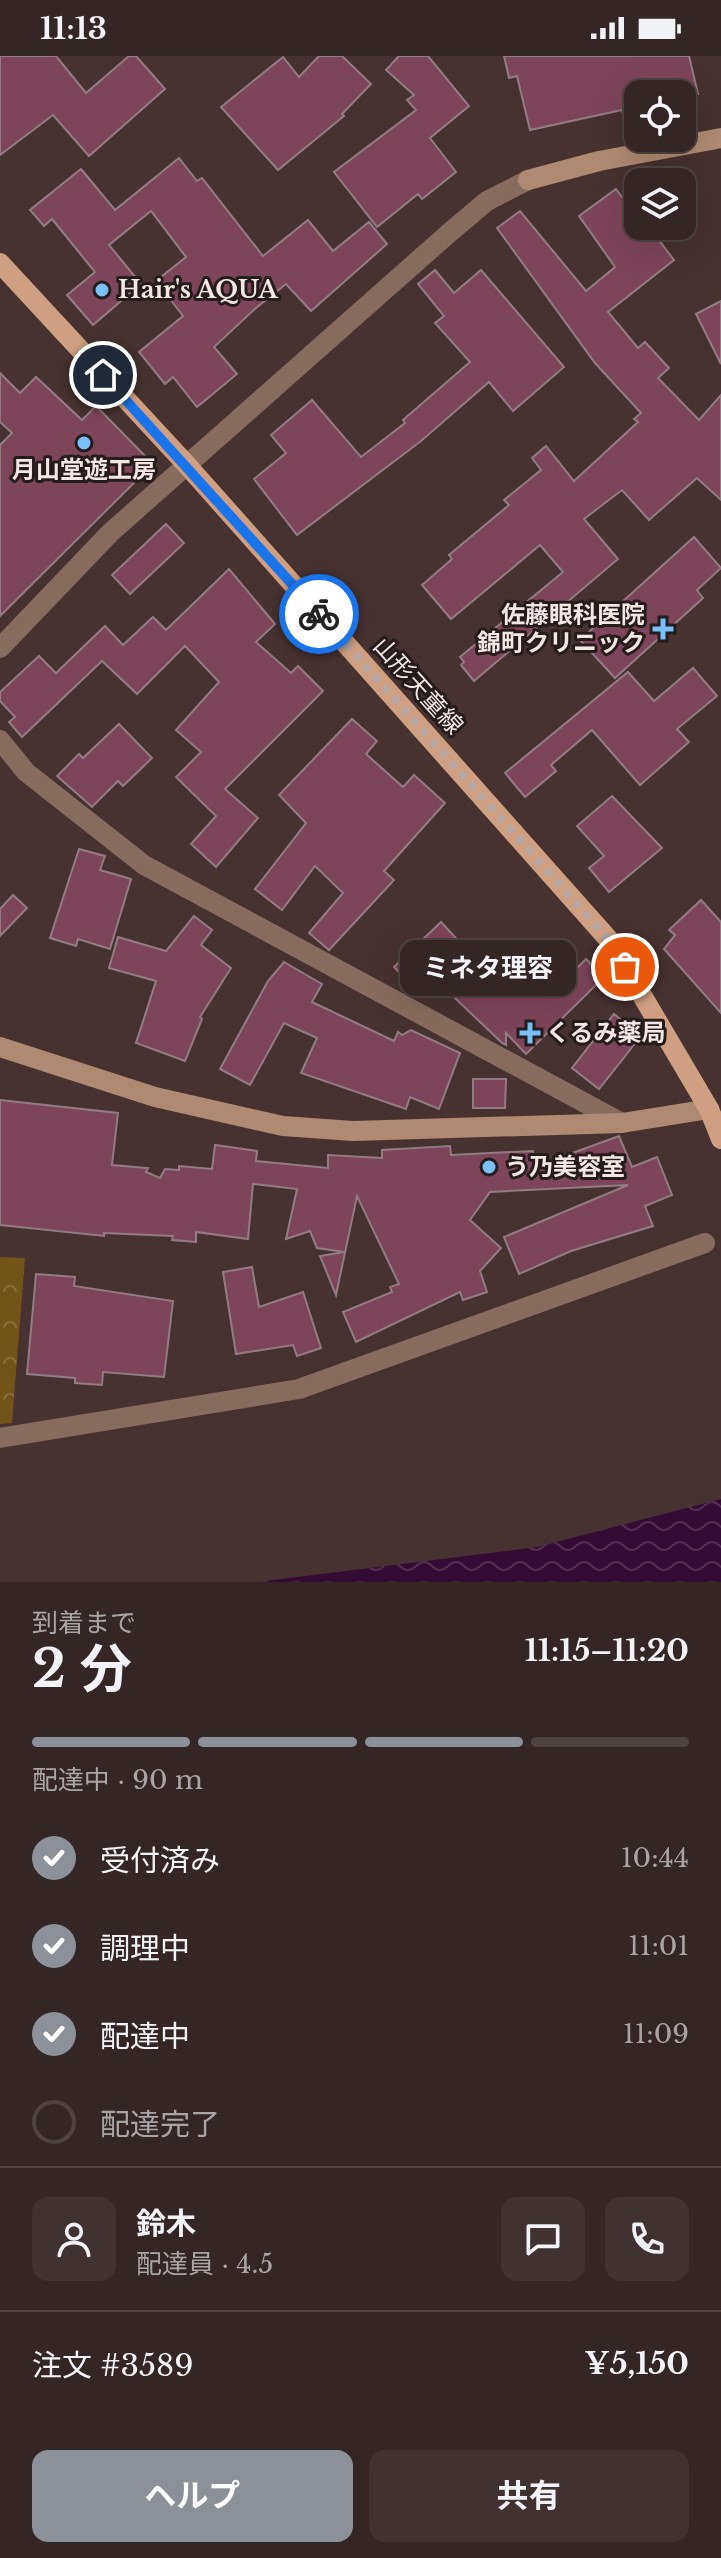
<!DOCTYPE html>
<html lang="ja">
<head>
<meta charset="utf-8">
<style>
	:root { --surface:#342624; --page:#3f3231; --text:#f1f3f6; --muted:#a9a5a6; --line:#4e4341; --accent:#8c9099 }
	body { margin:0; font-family:"Libre Baskerville","Noto Sans JP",serif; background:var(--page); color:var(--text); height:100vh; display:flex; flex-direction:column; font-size:30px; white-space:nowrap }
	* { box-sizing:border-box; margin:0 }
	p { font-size:26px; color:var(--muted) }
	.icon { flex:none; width:44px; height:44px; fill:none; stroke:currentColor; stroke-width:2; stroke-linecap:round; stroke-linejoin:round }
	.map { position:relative; height:1526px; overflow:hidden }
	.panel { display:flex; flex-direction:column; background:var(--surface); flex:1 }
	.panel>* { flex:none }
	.fabs { position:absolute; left:624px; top:24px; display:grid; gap:16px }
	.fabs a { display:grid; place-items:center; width:72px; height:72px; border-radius:16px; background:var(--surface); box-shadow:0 8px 32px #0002,0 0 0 2px var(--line); font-size:40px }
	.pin { position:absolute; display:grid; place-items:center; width:68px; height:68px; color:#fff; margin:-34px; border:4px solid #fff; border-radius:50%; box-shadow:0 2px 8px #0007 }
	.courier { position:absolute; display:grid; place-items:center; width:80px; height:80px; margin:-40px; border:6px solid #1a73e8; border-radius:50%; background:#fff; color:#222; box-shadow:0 2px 10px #0007 }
	.bubble { position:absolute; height:56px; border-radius:16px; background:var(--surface); box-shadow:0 8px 32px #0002,0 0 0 2px var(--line); font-size:26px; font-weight:700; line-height:56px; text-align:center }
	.overview em { font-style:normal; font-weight:700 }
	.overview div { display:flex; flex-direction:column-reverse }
	.overview { display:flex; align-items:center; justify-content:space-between; height:136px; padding:0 32px }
	h1 { font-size:52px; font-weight:700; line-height:60px }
	.bar { display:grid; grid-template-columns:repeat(4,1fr); gap:12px 8px; align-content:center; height:96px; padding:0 32px }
	.bar i { height:10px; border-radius:6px; background:var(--line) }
	.bar .on { background:var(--accent) }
	.bar p { grid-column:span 4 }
	.line { display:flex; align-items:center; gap:20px; padding:0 32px; border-top:2px solid var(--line) }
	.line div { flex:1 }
	.round { display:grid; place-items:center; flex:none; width:84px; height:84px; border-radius:16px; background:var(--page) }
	ol { padding:0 32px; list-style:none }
	li { display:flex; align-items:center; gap:24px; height:88px }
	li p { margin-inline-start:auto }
	li .icon { padding:8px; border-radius:50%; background:var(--accent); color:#fff; stroke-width:4 }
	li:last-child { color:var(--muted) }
	li i { width:44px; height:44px; border:4px solid var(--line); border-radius:50% }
	.button { display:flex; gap:16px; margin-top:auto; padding:16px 32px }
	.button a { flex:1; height:92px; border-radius:16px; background:var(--accent); color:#fff; font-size:32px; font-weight:700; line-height:92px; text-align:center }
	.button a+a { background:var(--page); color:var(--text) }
	.status { display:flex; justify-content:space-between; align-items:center; height:56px; padding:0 40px; background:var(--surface); direction:ltr }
	.status svg { height:22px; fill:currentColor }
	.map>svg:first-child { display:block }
	.park { fill:url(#park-crowns) }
	.water { fill:url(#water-waves) }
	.building { fill:#7e445a; stroke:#927c84; stroke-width:2 }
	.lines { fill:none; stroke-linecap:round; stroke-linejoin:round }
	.street { stroke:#856c5e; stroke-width:20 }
	.secondary { stroke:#af8972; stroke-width:20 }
	.primary { stroke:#d09f81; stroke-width:20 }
	.done { stroke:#b6a7a6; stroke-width:8; stroke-dasharray:0 14.4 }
	.route { stroke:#1a73e8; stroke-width:10 }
	.poi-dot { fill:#79bff8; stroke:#251c1c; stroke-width:3 }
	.labels { text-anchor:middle; stroke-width:6; stroke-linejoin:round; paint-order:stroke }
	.poi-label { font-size:24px; font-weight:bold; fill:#f3e6e5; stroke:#251c1c; text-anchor:start }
	.street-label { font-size:24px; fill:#f3e6e5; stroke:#251c1c }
</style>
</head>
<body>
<div class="status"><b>11:13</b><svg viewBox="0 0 49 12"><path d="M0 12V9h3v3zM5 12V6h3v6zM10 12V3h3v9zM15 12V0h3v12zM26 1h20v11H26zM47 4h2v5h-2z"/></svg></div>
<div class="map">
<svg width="721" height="1526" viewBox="0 0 721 1526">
	<defs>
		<pattern id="park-crowns" width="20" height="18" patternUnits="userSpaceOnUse" patternTransform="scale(2)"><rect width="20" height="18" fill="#725419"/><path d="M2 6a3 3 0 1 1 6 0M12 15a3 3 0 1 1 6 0" fill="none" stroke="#876d3a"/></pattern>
		<pattern id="water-waves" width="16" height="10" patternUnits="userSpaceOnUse" patternTransform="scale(2)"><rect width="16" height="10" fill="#330c33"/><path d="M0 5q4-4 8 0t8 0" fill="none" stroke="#512f50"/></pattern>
	</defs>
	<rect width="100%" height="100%" fill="#463230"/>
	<path class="park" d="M0,1201L25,1202L12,1367L0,1368Z"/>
	<path class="water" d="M721,1443V1526H257L537,1491Z"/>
	<g class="building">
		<path d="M0,0H56L86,37L129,0H136L165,33L89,100L53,59L0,99Z"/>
		<path d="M319,0H342L371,28L342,58L344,60L278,114L221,51L283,1L299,21Z"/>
		<path d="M399,0H428L469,50L430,82L456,116L422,143L418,138L377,171L334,116L416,54L407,44L414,39L386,14Z"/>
		<path d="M504,0H689L698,38H638V84L630,86L622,54L530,74L517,20L509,22Z"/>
		<path d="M179,102L197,125L202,122L263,200L308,164L333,195L369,166L387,188L311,255L286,228L256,252L214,291L237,318L197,351L173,321L165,328L139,296L183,260L156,225L186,201L151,155L109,189L141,228L93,269L67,239L95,216L52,163L44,170L30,154L81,113L115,154Z"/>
		<path d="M616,133L628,149L638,141V170H648L674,204L608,256L638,292L645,286L669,312L658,322L699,364L721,339V444L697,422L649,464L622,434L584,463L618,503L474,625L461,609L464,606L460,601L563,516L540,489L451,563L422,529L452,503L449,499L509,449L504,444L541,414L532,402L546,390L574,425L638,366L634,363L641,357L595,307L497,172L520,155L586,235L615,211L579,160Z"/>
		<path d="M435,214L454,237L481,214L564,311L513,355L489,326L421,385L297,479L254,423L286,397L271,379L312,344L361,401L405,367L403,364L470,306L435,267L444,260L418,228Z"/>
		<path d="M721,245V308L696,258Z"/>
		<path d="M0,317L20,337L36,321L82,364L96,350L153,408L0,560V389L12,377L0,366Z"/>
		<path d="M166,468L184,487L130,538L112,519Z"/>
		<path d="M694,481L721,512L697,534L703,542L615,622L580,584Z"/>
		<path d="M229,513L275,568L256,586L291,617L298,610L323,635L225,733L258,762L216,811L191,788L216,760L176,721L201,696L176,674L219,626L185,590L137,638L102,605L22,681L9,666L15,661L0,645V636L39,600L56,617L105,570L123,589L153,561L166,574Z"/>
		<path d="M693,612L717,640L677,673L689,686L640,729L592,674L551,709L556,715L525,741L505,717L628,616L654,645Z"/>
		<path d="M352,663L377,685L366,698L403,731L414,719L445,747L384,815L394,824L329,894L309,877L343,837L315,810L282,854L255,833L306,767L279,739Z"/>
		<path d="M119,668L152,702L123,730L118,725L92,751L57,720L79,698L83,702Z"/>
		<path d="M612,740L662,792L609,836L589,812L604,800L577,770Z"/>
		<path d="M79,793L105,800L100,814L131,823L110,893L78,883L76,890L50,882Z"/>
		<path d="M13,839L27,852L0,880V853Z"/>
		<path d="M701,844L721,866V957L664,893L675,879L669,874Z"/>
		<path d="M194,860L212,874L201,889L231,912L200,961L202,963L185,1005L136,987L156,925L109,912L118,881L166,895Z"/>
		<path d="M441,866L500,930L548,886L574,915L586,903L604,921L526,998L506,977V989L502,987L433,921L417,935L394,911Z"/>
		<path d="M284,906L322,928L312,946L394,985L398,976L402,979L411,974L460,997L439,1053L410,1041L406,1053L301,1017L317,982L284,967L250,1029L220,1013L268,925Z"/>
		<path d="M614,958L641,980L599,1033L572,1012Z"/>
		<path d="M473,1023H506L505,1052H473Z"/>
		<path d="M0,1044L118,1057L112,1109L148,1112L146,1116L160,1122L165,1113L179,1114V1110L212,1113L215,1089L257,1095L256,1105L328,1112V1099L382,1102V1094L450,1090L451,1099L533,1095L534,1111L619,1080L632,1111L657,1101L672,1139L645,1150L653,1170L571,1195L519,1218L504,1181L628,1129L490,1136L470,1164L501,1192L480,1215L487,1236L463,1244L460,1236L356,1286L343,1256L392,1236L390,1231L399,1228L357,1140L336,1239L320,1200L344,1196L317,1192L310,1175L286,1183L297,1133L253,1128L248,1183L196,1176V1186L172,1184L173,1180L104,1177V1180L0,1169Z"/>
		<path d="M252,1211L259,1251L303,1236L321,1292L297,1300L293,1289L236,1298L223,1216Z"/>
		<path d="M36,1218L75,1221L74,1230L173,1245L164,1321L103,1316L102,1329L75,1327V1322L27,1318Z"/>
	</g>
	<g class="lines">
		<g class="street">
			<path d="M0,592L110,477L449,177L487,145L528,124"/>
			<path d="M0,684L26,716L144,809L622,1067"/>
			<path d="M0,1382L299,1333L705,1187"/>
		</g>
		<g class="secondary">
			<path d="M528,124L599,105L721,82"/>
			<path d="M0,991L155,1041L283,1070L353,1075L622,1067L709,1053"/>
		</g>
		<path class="primary" d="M0,207L186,408L610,885L709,1053L721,1083"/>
	</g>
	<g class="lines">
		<path class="done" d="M319,558L610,885L625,911"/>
		<path class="route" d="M103,319L319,558"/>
	</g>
	<g class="poi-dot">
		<circle cx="102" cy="234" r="8"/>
		<circle cx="84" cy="387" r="8"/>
		<path d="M659 561h8v8h8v8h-8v8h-8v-8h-8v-8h8z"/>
		<path d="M526 965h8v8h8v8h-8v8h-8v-8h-8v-8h8z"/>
		<circle cx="489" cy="1111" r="8"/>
	</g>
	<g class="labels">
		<g class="poi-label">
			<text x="118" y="242">Hair's AQUA</text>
			<text x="84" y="422" text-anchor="middle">月山堂遊工房</text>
			<text x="645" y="567" text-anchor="end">佐藤眼科医院<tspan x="645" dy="28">錦町クリニック</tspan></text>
			<text x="546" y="985">くるみ薬局</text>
			<text x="505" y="1119">う乃美容室</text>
		</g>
		<g class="street-label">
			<text transform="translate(418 630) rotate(48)" y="8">山形天童線</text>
		</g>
	</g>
</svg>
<div class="fabs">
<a><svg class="icon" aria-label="locate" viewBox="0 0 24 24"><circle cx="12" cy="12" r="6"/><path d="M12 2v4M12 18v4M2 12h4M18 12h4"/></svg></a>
<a><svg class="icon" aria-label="layers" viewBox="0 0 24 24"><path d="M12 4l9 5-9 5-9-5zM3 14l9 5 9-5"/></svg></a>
</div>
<div class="pin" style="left:625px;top:911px;background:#ea580c"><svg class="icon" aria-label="bag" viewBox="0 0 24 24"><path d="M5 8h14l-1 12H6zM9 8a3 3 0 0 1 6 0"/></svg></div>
<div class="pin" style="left:103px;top:319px;background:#1f2937"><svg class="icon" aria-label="home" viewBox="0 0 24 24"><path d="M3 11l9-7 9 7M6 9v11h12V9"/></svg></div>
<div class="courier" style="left:319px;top:558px"><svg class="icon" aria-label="bike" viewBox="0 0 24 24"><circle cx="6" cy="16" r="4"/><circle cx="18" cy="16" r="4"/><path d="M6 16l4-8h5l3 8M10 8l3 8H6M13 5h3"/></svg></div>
<div class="bubble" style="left:400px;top:884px;width:176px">ミネタ理容</div>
</div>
<section class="panel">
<div class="overview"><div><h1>2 分</h1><p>到着まで</p></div><em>11:15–11:20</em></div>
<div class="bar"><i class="on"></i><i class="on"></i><i class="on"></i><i></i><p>配達中 · 90 m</p></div>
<ol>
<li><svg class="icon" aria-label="check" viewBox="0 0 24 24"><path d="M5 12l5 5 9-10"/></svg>受付済み<p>10:44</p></li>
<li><svg class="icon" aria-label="check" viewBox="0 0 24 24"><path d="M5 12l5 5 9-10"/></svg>調理中<p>11:01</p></li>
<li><svg class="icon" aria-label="check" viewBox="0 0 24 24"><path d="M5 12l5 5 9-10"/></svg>配達中<p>11:09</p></li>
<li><i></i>配達完了</li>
</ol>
<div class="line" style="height:144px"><a class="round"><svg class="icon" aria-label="person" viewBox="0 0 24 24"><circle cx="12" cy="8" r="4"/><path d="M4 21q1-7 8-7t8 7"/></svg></a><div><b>鈴木</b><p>配達員 · 4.5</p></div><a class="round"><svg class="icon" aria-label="chat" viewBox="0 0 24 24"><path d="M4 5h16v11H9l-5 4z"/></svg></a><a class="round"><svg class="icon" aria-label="phone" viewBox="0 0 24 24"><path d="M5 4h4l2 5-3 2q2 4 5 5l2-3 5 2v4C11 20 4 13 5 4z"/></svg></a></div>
<div class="line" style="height:104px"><div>注文 #3589</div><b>¥5,150</b></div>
<div class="button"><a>ヘルプ</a><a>共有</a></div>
</section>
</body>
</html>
